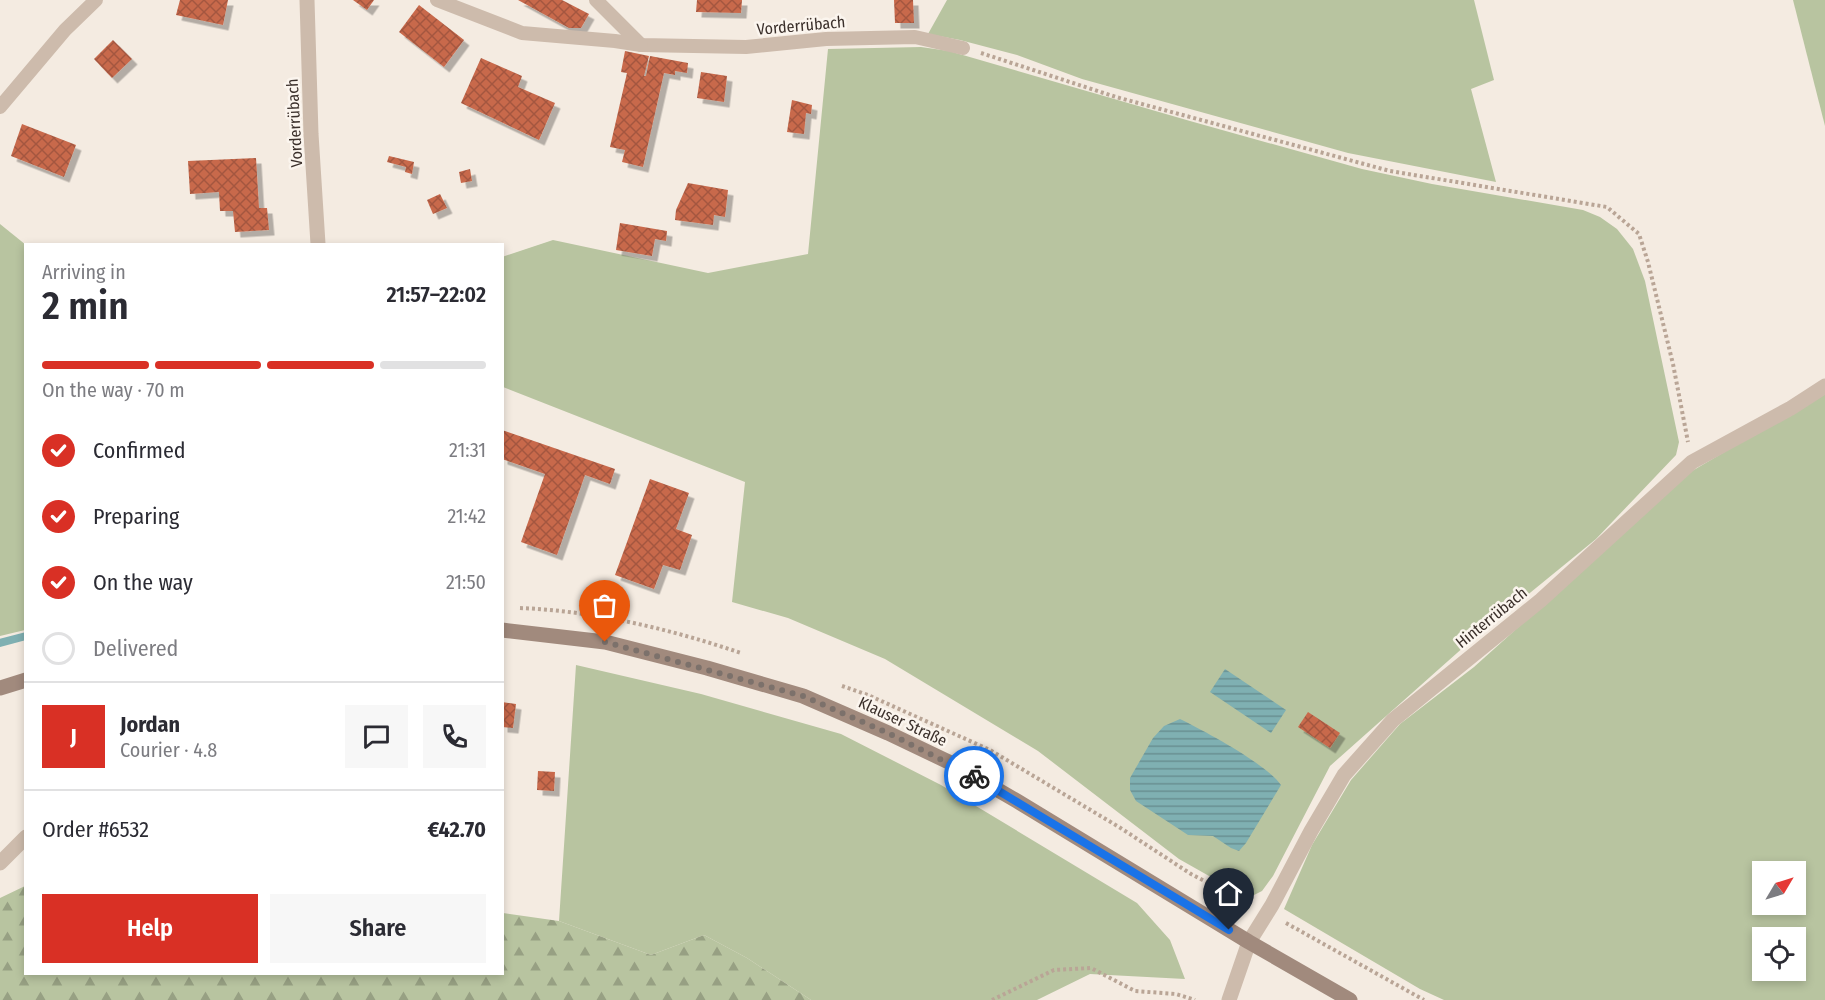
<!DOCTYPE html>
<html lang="en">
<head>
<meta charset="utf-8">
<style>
	:root { --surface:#fff; --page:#f7f7f7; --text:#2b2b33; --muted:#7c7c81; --line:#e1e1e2; --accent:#d93025 }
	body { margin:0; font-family:"Fira Sans Condensed",sans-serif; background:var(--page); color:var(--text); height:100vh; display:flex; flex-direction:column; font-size:22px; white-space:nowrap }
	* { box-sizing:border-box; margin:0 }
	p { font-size:20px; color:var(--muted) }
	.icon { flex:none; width:33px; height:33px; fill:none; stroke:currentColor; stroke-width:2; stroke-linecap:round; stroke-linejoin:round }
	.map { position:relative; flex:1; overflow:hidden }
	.sheet { position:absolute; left:24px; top:243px; width:480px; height:732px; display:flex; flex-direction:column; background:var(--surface); border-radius:0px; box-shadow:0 3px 9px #0003 }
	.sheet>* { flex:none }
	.needle { width:39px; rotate:52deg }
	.fabs { position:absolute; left:1752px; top:861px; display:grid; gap:12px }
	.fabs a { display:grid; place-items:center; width:54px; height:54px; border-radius:0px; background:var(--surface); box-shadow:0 3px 9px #0003; font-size:30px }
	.pin { position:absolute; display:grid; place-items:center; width:51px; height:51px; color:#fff; margin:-62px -26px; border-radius:50% 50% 50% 0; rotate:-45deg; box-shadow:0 0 6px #0007 }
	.pin .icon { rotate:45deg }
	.courier { position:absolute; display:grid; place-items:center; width:60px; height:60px; margin:-30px; border:4px solid #1a73e8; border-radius:50%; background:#fff; color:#222; box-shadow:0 2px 8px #0007 }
	.head em { font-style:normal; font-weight:600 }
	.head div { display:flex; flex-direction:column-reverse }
	.head { display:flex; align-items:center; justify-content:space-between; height:102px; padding:0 18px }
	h1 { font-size:39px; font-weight:600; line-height:45px }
	.bar { display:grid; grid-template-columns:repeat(4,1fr); gap:9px 6px; align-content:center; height:72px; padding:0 18px }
	.bar i { height:8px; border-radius:4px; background:var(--line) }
	.bar .active { background:var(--accent) }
	.bar p { grid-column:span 4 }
	.line { display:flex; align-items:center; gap:15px; padding:0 18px; border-top:2px solid var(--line) }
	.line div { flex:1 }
	.round { display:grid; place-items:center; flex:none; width:63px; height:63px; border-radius:0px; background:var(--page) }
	ol { padding:0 18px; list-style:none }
	li { display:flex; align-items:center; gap:18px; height:66px }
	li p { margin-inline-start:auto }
	li .icon { padding:6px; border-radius:50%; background:var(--accent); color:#fff; stroke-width:4 }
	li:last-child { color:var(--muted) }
	li i { width:33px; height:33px; border:3px solid var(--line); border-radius:50% }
	.action { display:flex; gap:12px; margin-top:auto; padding:12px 18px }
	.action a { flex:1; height:69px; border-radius:0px; background:var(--accent); color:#fff; font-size:24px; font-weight:600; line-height:69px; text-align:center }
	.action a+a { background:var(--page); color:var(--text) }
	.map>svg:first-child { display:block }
	.grass { fill:#b8c4a0; fill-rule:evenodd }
	.forest { fill:url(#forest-firs) }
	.water { fill:url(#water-rules) }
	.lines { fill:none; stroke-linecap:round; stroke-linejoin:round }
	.stream { stroke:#7fb0b2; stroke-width:8 }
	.building { fill:url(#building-cross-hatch); filter:url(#shadow) }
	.path { stroke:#b9a596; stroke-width:4; stroke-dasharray:3 3; stroke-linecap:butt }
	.lane { stroke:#cdbbac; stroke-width:14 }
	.street { stroke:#cdbbac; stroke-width:15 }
	.secondary { stroke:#a18a7d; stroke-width:15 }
	.done { stroke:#7c716b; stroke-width:6; stroke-dasharray:0 10.8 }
	.route { stroke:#1a73e8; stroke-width:8 }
	.labels { text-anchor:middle; stroke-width:5; stroke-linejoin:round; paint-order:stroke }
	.street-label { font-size:16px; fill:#3b302b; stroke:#fbf5ee }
</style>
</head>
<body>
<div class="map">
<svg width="1825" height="1000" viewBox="0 0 1825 1000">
	<defs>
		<pattern id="forest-firs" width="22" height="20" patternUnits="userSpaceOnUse" patternTransform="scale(1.5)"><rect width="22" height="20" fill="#b8c4a0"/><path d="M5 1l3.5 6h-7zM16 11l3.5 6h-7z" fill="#97a083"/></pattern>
		<pattern id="water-rules" width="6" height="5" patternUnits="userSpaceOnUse" patternTransform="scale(1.5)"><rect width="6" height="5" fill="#7fb0b2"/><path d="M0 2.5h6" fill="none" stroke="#699091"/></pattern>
		<pattern id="building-cross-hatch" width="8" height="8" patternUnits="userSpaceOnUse" patternTransform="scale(1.5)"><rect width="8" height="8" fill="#c8694b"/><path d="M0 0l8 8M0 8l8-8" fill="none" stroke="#a4573f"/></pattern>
		<filter id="shadow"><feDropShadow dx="5.5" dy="5.5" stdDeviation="0" flood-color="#0004"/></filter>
	</defs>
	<rect width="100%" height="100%" fill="#f4ebe1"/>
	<g class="grass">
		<path d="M947,0H1474L1494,80L1471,89L1496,182L1348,153L1082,79L1017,55L960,40L928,34Z"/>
		<path d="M1793,0H1825V126Z"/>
		<path d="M921,47L949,51L1190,121L1362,169L1432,184L1583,210L1600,217L1617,229L1633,249L1645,281L1679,442L1676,455L1596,539L1466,645L1330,766L1273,876L1262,891L1248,898L1179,859L1038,751L885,659L788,618L732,602L745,482L503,387L502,257L553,240L708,273L808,254L828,49Z"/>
		<path d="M0,224L26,245L25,630L0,636Z"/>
		<path d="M1825,393V1000H1444L1420,989L1284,909L1312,845L1351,780L1400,724L1474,667L1692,471ZM1762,872H1796V904H1762ZM1762,938H1796V970H1762Z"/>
		<path d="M576,665L701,694L841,734L941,785L1137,903L1170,940L1185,979L1090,974L1037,1000H811L747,958L704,935L651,955L559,921Z"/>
	</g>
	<path class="forest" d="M25,886L26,974H502L503,913L559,921L651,955L704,935L747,958L811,1000H0V898Z"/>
	<g class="water">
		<path d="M1225,669L1286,710L1271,733L1210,692Z"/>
		<path d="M1180,719C1206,732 1265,763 1281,785L1246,843L1239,851L1231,848L1213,836L1188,835L1136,801L1130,790V778L1153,738L1164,726Z"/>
	</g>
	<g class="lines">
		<path class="stream" d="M0,643L26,636"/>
	</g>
	<g class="building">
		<path d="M180,0H228L223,25L176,15Z"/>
		<path d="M353,0H374L367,10Z"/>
		<path d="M518,0H562L589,14L581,28H569Z"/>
		<path d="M697,0H742L741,13L696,12Z"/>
		<path d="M894,0H913L914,23H895Z"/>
		<path d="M419,5L464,40L444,67L399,32Z"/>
		<path d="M113,40L132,59L112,78L94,59Z"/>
		<path d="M625,51L649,56L644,76H646L650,56L688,63L687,73L675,71V75L664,73L643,167L622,162L625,150L610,147L627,73L621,72Z"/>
		<path d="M481,58L522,76L518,87L555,103L539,140L461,103Z"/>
		<path d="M701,72L727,76L724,102L697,98Z"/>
		<path d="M792,100L812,105L811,114L806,113L804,134L787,132Z"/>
		<path d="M22,124L76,145L64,177L11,156Z"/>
		<path d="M389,156L414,162L412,174L405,172L406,167L387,162Z"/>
		<path d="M256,158L259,208H267L269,230L235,232L233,211H220L219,192L190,194L188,161Z"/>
		<path d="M470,169L472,181L461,183L459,172Z"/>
		<path d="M688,183L728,190L725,217L714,215L713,225L675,220L676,210Z"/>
		<path d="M440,194L447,208L433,214L427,200Z"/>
		<path d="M620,223L667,231L666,241L655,239L652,256L616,250Z"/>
		<path d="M502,430L615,469L610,484L585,475L557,555L521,542L545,474L502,459Z"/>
		<path d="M650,479L689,493L676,529L692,535L680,570L663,565L654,589L615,575Z"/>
		<path d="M502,702L516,704L513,728L502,727Z"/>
		<path d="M1308,712L1340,733L1330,748L1298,727Z"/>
		<path d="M538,771L555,772L554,791L537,790Z"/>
	</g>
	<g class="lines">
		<g class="path">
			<path d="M981,53L1116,97L1390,171L1607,207L1639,234L1648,262L1673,364L1688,442"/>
			<path d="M520,608C595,611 670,629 741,653"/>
			<path d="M842,686L868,695L990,750L1119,827L1191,874L1247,903"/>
			<path d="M1286,923L1424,1000"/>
			<path d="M992,1000L1054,970L1091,968L1135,991L1176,994L1195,1000"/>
		</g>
		<g class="lane">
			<path d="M437,0L522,33L615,41L641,45L746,47L826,39L915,37L963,48"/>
			<path d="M596,0L641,45"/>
			<path d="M0,107L65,30L96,0"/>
		</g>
		<g class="street">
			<path d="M307,0L311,134L318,244"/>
			<path d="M0,863L26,837"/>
			<path d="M1229,1000L1249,942L1272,905L1311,831L1344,775L1393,720L1541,600L1692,462L1791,408L1825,386"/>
		</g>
		<g class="secondary">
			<path d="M502,630L605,642L707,668L803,696L888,733L955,765L1017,801L1249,942L1350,1000"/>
			<path d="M0,688L26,680"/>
		</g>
	</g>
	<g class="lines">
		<path class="done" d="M605,642L803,696L888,733L974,776"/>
		<path class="route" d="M974,776L1229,930"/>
	</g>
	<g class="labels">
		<g class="street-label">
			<text transform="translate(801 25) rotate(-5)" y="6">Vorderrübach</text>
			<text transform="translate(294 123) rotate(-93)" y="6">Vorderrübach</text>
			<text transform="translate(1491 617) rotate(-39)" y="6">Hinterrübach</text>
			<text transform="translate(903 721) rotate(25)" y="6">Klauser Straße</text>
		</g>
	</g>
</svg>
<div class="fabs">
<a><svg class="needle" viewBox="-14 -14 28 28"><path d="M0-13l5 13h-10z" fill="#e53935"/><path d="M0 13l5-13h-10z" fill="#7c7c81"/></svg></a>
<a><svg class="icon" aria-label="locate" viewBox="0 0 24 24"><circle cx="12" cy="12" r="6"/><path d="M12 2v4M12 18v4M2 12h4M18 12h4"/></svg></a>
</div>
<div class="pin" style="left:605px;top:642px;background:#ea580c"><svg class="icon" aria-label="bag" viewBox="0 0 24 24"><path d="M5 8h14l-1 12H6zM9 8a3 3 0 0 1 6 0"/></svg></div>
<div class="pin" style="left:1229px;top:930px;background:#1f2937"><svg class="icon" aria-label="home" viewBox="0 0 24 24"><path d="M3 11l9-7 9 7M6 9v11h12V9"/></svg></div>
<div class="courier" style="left:974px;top:776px"><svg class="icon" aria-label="bike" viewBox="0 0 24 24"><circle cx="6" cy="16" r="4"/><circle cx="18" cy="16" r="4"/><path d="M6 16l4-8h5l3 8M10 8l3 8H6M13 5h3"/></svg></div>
<section class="sheet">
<div class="head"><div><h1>2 min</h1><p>Arriving in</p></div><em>21:57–22:02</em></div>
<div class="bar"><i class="active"></i><i class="active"></i><i class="active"></i><i></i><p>On the way · 70 m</p></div>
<ol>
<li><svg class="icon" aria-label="check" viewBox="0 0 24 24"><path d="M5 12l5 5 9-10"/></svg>Confirmed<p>21:31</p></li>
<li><svg class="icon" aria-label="check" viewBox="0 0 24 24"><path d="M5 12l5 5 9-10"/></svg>Preparing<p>21:42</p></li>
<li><svg class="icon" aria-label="check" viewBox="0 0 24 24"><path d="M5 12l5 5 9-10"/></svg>On the way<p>21:50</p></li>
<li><i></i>Delivered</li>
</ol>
<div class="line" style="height:108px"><b class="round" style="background:var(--accent);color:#fff">J</b><div><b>Jordan</b><p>Courier · 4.8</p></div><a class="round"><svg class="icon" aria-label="chat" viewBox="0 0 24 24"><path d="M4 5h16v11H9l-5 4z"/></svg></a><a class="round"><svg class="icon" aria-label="phone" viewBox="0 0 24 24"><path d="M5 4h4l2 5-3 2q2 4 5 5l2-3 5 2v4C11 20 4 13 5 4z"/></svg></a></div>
<div class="line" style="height:78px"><div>Order #6532</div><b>€42.70</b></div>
<div class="action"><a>Help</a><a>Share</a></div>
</section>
</div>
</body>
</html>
